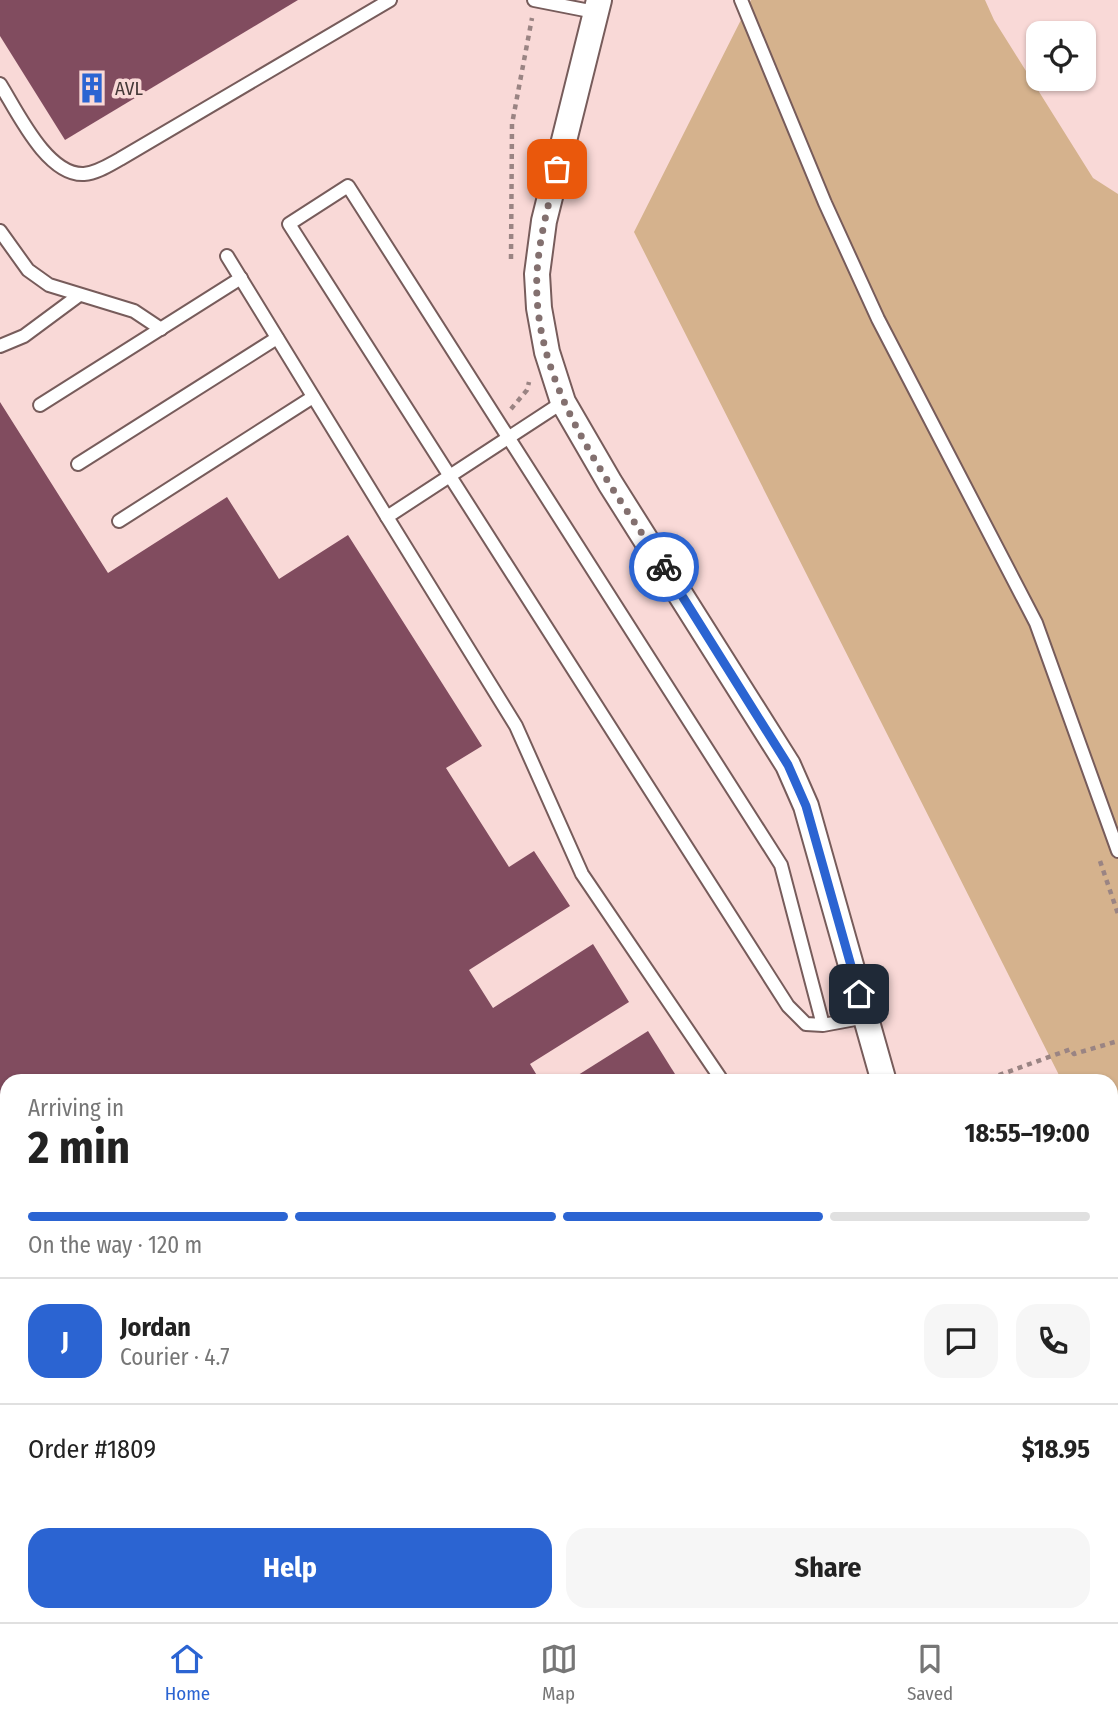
<!DOCTYPE html>
<html lang="en">
<head>
<meta charset="utf-8">
<style>
	:root { --surface:#fff; --page:#f6f6f6; --text:#222; --muted:#767676; --line:#e0e0e0; --accent:#2b64d2 }
	body { margin:0; font-family:"Fira Sans Condensed",sans-serif; background:var(--page); color:var(--text); height:100vh; display:flex; flex-direction:column; font-size:26px; white-space:nowrap }
	* { box-sizing:border-box; margin:0 }
	p { font-size:23px; color:var(--muted) }
	.icon { flex:none; width:38px; height:38px; fill:none; stroke:currentColor; stroke-width:2; stroke-linecap:round; stroke-linejoin:round }
	.map { position:relative; flex:1; overflow:hidden }
	.sheet { position:absolute; left:0px; top:1074px; width:1118px; height:548px; display:flex; flex-direction:column; background:var(--surface); border-radius:21px 21px 0 0; box-shadow:0 2px 5px #0004 }
	.sheet>* { flex:none }
	.controls { position:absolute; left:1026px; top:21px; display:grid; gap:14px }
	.controls a { display:grid; place-items:center; width:70px; height:70px; border-radius:14px; background:var(--surface); box-shadow:0 2px 5px #0004; font-size:35px }
	.pin { position:absolute; display:grid; place-items:center; width:60px; height:60px; color:#fff; margin:-30px; border-radius:14px; box-shadow:0 4px 10px #0006 }
	.courier { position:absolute; display:grid; place-items:center; width:70px; height:70px; margin:-35px; border:5px solid #2b64d2; border-radius:50%; background:#fff; color:#222; box-shadow:0 2px 9px #0007 }
	.headline em { font-style:normal; font-weight:700 }
	.headline div { display:flex; flex-direction:column-reverse }
	.headline { display:flex; align-items:center; justify-content:space-between; height:119px; padding:0 28px }
	h1 { font-size:46px; font-weight:700; line-height:52px }
	.bar { display:grid; grid-template-columns:repeat(4,1fr); gap:10px 7px; align-content:center; height:84px; padding:0 28px }
	.bar i { height:9px; border-radius:5px; background:var(--line) }
	.bar .selected { background:var(--accent) }
	.bar p { grid-column:span 4 }
	.line { display:flex; align-items:center; gap:18px; padding:0 28px; border-top:2px solid var(--line) }
	.line div { flex:1 }
	.round { display:grid; place-items:center; flex:none; width:74px; height:74px; border-radius:21px; background:var(--page) }
	.action { display:flex; gap:14px; margin-top:auto; padding:14px 28px }
	.action a { flex:1; height:80px; border-radius:21px; background:var(--accent); color:#fff; font-size:28px; font-weight:700; line-height:80px; text-align:center }
	.action a+a { background:var(--page); color:var(--text) }
	.tab-bar { display:flex; justify-content:space-around; align-items:center; height:98px; border-top:2px solid var(--line); background:var(--surface); font-size:19px; color:var(--muted) }
	.tab-bar a { display:grid; justify-items:center; gap:4px }
	.tab-bar .selected { color:var(--accent) }
	.map>svg:first-child { display:block }
	.green { fill:#d5b28d }
	.building { fill:#814c5f }
	.lines { fill:none; stroke-linecap:round; stroke-linejoin:round }
	.service-casing { stroke:#775c5b; stroke-width:16 }
	.minor-casing { stroke:#775c5b; stroke-width:28 }
	.path { stroke:#9a8483; stroke-width:4.5; stroke-dasharray:5 5; stroke-linecap:butt }
	.service { stroke:#fff; stroke-width:12 }
	.minor { stroke:#fff; stroke-width:24 }
	.done { stroke:#83706f; stroke-width:7; stroke-dasharray:0 12.6 }
	.route { stroke:#2b64d2; stroke-width:9 }
	.labels { text-anchor:middle; stroke-width:7; stroke-linejoin:round; paint-order:stroke }
	.poi-label { font-size:19px; fill:#443837; stroke:#f9d9d7; text-anchor:start }
</style>
</head>
<body>
<div class="map">
<svg width="1118" height="1622" viewBox="0 0 1118 1622">
	<rect width="100%" height="100%" fill="#f9d9d7"/>
	<path class="green" d="M751,0H985L994,20L1093,178L1118,194V1622H1017L1018,1615H1111V1082L1062,1081L634,232Z"/>
	<g class="building">
		<path d="M0,0H298L65,140L0,36Z"/>
		<path d="M0,402L108,573L227,497L279,579L348,535L482,746L446,768L509,867L534,851L570,906L469,970L493,1008L593,944L629,1002L530,1064L541,1082H7V1234L0,1223Z"/>
		<path d="M648,1031L680,1082H567Z"/>
		<path d="M148,1615H416L405,1622H153Z"/>
		<path d="M633,1615H890L894,1622H623Z"/>
	</g>
	<g class="lines">
		<g class="service-casing">
			<g id="service">
				<path d="M534,0L595,12"/>
				<path d="M741,0L825,203L878,319L1036,623L1118,851"/>
				<path d="M0,84C17,111 47,176 84,174C97,173 109,165 120,159L390,0"/>
				<path d="M0,231L28,270L49,285L134,311L161,329"/>
				<path d="M227,256L387,517"/>
				<path d="M0,346L24,336L78,296"/>
				<path d="M563,402L387,517L516,726L582,874L723,1082"/>
				<path d="M40,405L241,278"/>
				<path d="M78,464L277,338"/>
				<path d="M119,521L313,397"/>
				<path d="M823,1025L806,1024L788,1006L289,224L348,186L781,865L823,1025L866,1017"/>
				<path d="M0,1615L7,1622"/>
				<path d="M442,1622L453,1615"/>
			</g>
		</g>
		<g class="minor-casing">
			<path id="minor" d="M599,0L544,221L537,274L539,308L547,352L563,402L610,483L788,765L806,806L884,1082"/>
		</g>
		<g class="path">
			<path d="M511,259L512,124L532,18"/>
			<path d="M511,409L527,390L529,382"/>
			<path d="M1100,861L1118,914"/>
			<path d="M980,1082L1071,1049L1074,1054L1118,1041"/>
			<path d="M1111,1339L1118,1350"/>
		</g>
		<use href="#service" class="service"/>
		<use href="#minor" class="minor"/>
	</g>
	<g class="lines">
		<path class="done" d="M557,169C549,203 539,238 537,273C531,383 608,480 664,567"/>
		<path class="route" d="M664,567L788,765L806,806L859,994"/>
	</g>
	<defs>
		<g id="building-bare" transform="scale(2.415)"><path d="M-4-6H4V6H1V3H-1V6H-4ZM-2.5-4.3h1.7v1.8h-1.7ZM.8-4.3h1.7v1.8H.8ZM-2.5-1h1.7V.8h-1.7ZM.8-1h1.7V.8H.8Z" fill="#2b64d2" stroke="#f9d9d7" stroke-width="2.5" paint-order="stroke"/></g>
	</defs>
	<g fill-rule="evenodd">
		<use href="#building-bare" x="92" y="88"/>
	</g>
	<g class="labels">
		<g class="poi-label">
			<text x="115" y="95">AVL</text>
		</g>
	</g>
</svg>
<div class="controls">
<a><svg class="icon" aria-label="locate" viewBox="0 0 24 24"><circle cx="12" cy="12" r="6"/><path d="M12 2v4M12 18v4M2 12h4M18 12h4"/></svg></a>
</div>
<div class="pin" style="left:557px;top:169px;background:#ea580c"><svg class="icon" aria-label="bag" viewBox="0 0 24 24"><path d="M5 8h14l-1 12H6zM9 8a3 3 0 0 1 6 0"/></svg></div>
<div class="pin" style="left:859px;top:994px;background:#1f2937"><svg class="icon" aria-label="home" viewBox="0 0 24 24"><path d="M3 11l9-7 9 7M6 9v11h12V9"/></svg></div>
<div class="courier" style="left:664px;top:567px"><svg class="icon" aria-label="bike" viewBox="0 0 24 24"><circle cx="6" cy="16" r="4"/><circle cx="18" cy="16" r="4"/><path d="M6 16l4-8h5l3 8M10 8l3 8H6M13 5h3"/></svg></div>
<section class="sheet">
<div class="headline"><div><h1>2 min</h1><p>Arriving in</p></div><em>18:55–19:00</em></div>
<div class="bar"><i class="selected"></i><i class="selected"></i><i class="selected"></i><i></i><p>On the way · 120 m</p></div>
<div class="line" style="height:126px"><b class="round" style="background:var(--accent);color:#fff">J</b><div><b>Jordan</b><p>Courier · 4.7</p></div><a class="round"><svg class="icon" aria-label="chat" viewBox="0 0 24 24"><path d="M4 5h16v11H9l-5 4z"/></svg></a><a class="round"><svg class="icon" aria-label="phone" viewBox="0 0 24 24"><path d="M5 4h4l2 5-3 2q2 4 5 5l2-3 5 2v4C11 20 4 13 5 4z"/></svg></a></div>
<div class="line" style="height:91px"><div>Order #1809</div><b>$18.95</b></div>
<div class="action"><a>Help</a><a>Share</a></div>
</section>
</div>
<nav class="tab-bar">
<a class="selected"><svg class="icon" aria-label="home" viewBox="0 0 24 24"><path d="M3 11l9-7 9 7M6 9v11h12V9"/></svg>Home</a>
<a><svg class="icon" aria-label="map" viewBox="0 0 24 24"><path d="M3 6l6-2 6 2 6-2v14l-6 2-6-2-6 2zM9 4v14M15 6v14"/></svg>Map</a>
<a><svg class="icon" aria-label="saved" viewBox="0 0 24 24"><path d="M7 4h10v16l-5-4-5 4z"/></svg>Saved</a>
</nav>
</body>
</html>
